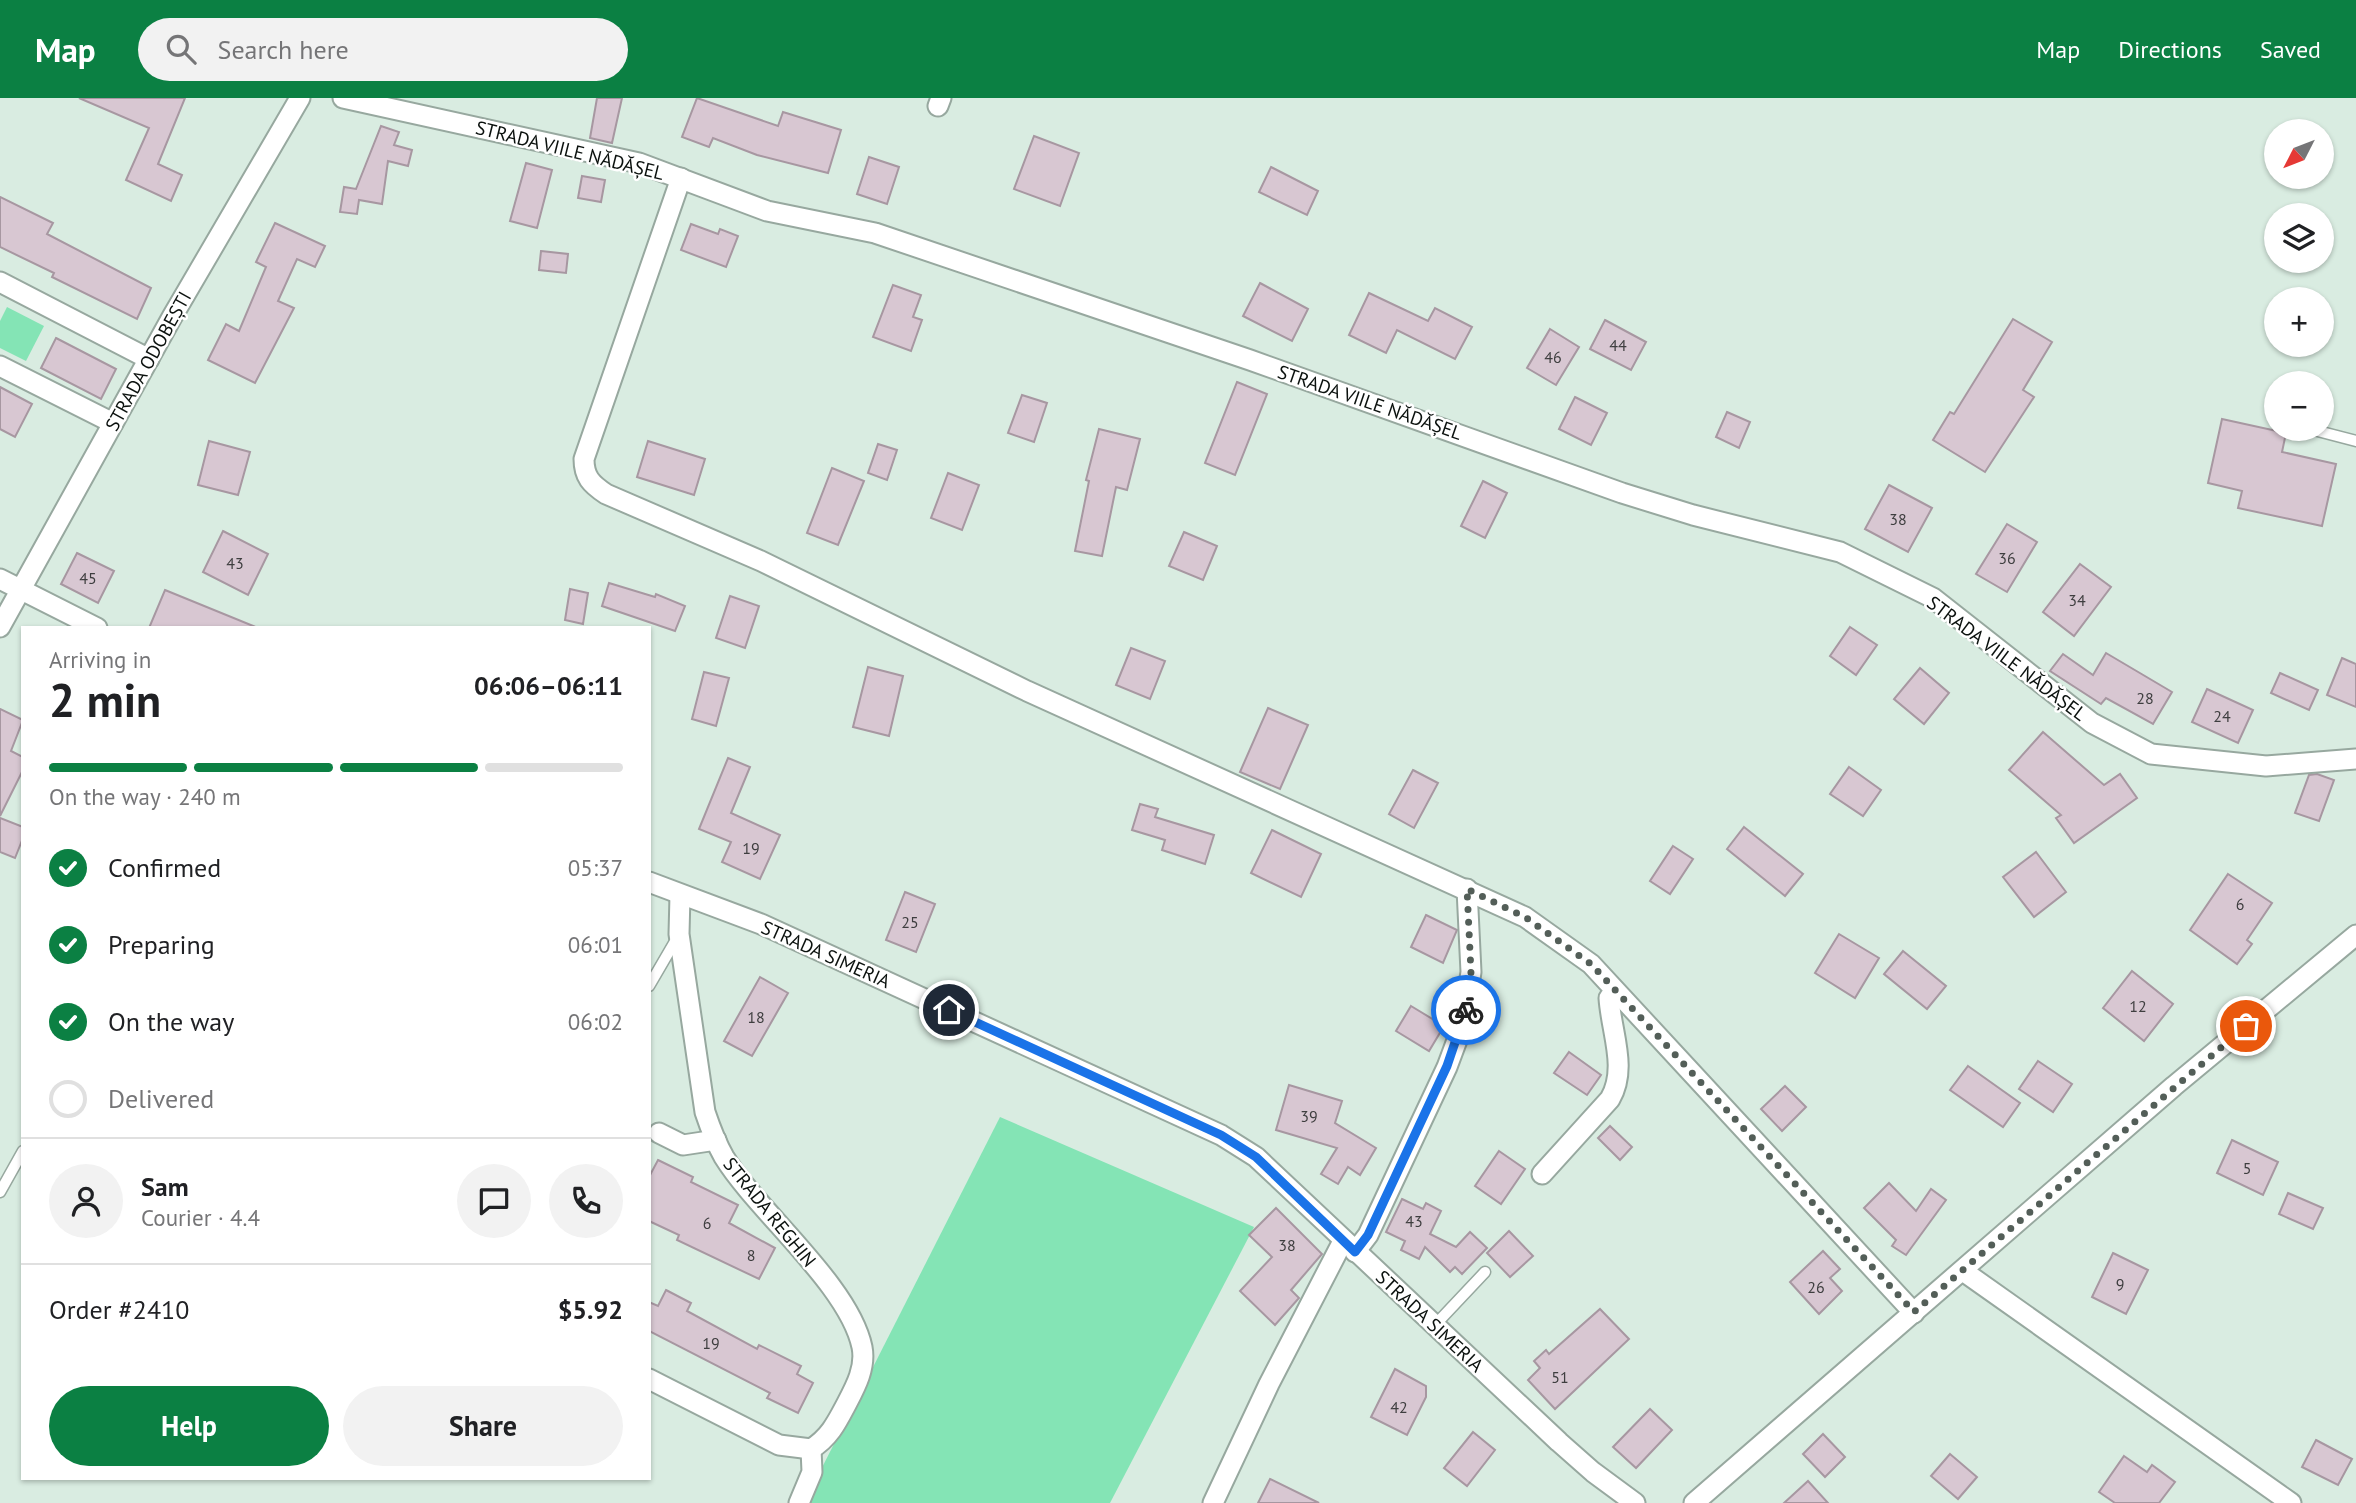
<!DOCTYPE html>
<html lang="en">
<head>
<meta charset="utf-8">
<style>
	:root { --surface:#fff; --page:#f2f2f2; --text:#202124; --muted:#757577; --line:#e0e0e0; --accent:#0b8043 }
	body { margin:0; font-family:"PT Sans",sans-serif; background:var(--page); color:var(--text); height:100vh; display:flex; flex-direction:column; font-size:26px; white-space:nowrap }
	* { box-sizing:border-box; margin:0 }
	p { font-size:23px; color:var(--muted) }
	.icon { flex:none; width:38px; height:38px; fill:none; stroke:currentColor; stroke-width:2; stroke-linecap:round; stroke-linejoin:round }
	.map { position:relative; flex:1; overflow:hidden }
	.panel { position:absolute; left:21px; top:528px; width:630px; height:854px; display:flex; flex-direction:column; background:var(--surface); border-radius:0px; box-shadow:0 2px 5px #0004 }
	.panel>* { flex:none }
	.needle { width:46px; rotate:228deg }
	.buttons { position:absolute; left:2264px; top:21px; display:grid; gap:14px }
	.buttons a { display:grid; place-items:center; width:70px; height:70px; border-radius:50%; background:var(--surface); box-shadow:0 2px 5px #0004; font-size:35px }
	.pin { position:absolute; display:grid; place-items:center; width:60px; height:60px; color:#fff; margin:-30px; border:4px solid #fff; border-radius:50%; box-shadow:0 2px 7px #0007 }
	.courier { position:absolute; display:grid; place-items:center; width:70px; height:70px; margin:-35px; border:5px solid #1a73e8; border-radius:50%; background:#fff; color:#222; box-shadow:0 2px 9px #0007 }
	.headline em { font-style:normal; font-weight:700 }
	.headline div { display:flex; flex-direction:column-reverse }
	.headline { display:flex; align-items:center; justify-content:space-between; height:119px; padding:0 28px }
	h1 { font-size:46px; font-weight:700; line-height:52px }
	.bar { display:grid; grid-template-columns:repeat(4,1fr); gap:10px 7px; align-content:center; height:84px; padding:0 28px }
	.bar i { height:9px; border-radius:5px; background:var(--line) }
	.bar .active { background:var(--accent) }
	.bar p { grid-column:span 4 }
	.line { display:flex; align-items:center; gap:18px; padding:0 28px; border-top:2px solid var(--line) }
	.line div { flex:1 }
	.round { display:grid; place-items:center; flex:none; width:74px; height:74px; border-radius:37px; background:var(--page) }
	ol { padding:0 28px; list-style:none }
	li { display:flex; align-items:center; gap:21px; height:77px }
	li p { margin-inline-start:auto }
	li .icon { padding:7px; border-radius:50%; background:var(--accent); color:#fff; stroke-width:4 }
	li:last-child { color:var(--muted) }
	li i { width:38px; height:38px; border:4px solid var(--line); border-radius:50% }
	.cta { display:flex; gap:14px; margin-top:auto; padding:14px 28px }
	.cta a { flex:1; height:80px; border-radius:42px; background:var(--accent); color:#fff; font-size:28px; font-weight:700; line-height:80px; text-align:center }
	.cta a+a { background:var(--page); color:var(--text) }
	header { display:flex; align-items:center; gap:42px; box-sizing:border-box; height:98px; padding:0 35px; background:var(--accent); color:#fff }
	header strong { font-size:33px }
	nav { display:flex; gap:38px; margin-inline-start:auto; font-size:24px }
	.search { width:490px; height:63px; background:var(--page); display:flex; align-items:center; gap:18px; box-sizing:border-box; padding:0 24px; border-radius:38px; color:var(--muted); font-size:26px }
	.map>svg:first-child { display:block }
	.green { fill:#84e4b5 }
	.building { fill:#d8c7d2; stroke:#a797a1; stroke-width:2 }
	.lines { fill:none; stroke-linecap:round; stroke-linejoin:round }
	.lane-casing { stroke:#97a89f; stroke-width:13 }
	.street-casing { stroke:#97a89f; stroke-width:23 }
	.lane { stroke:#fff; stroke-width:10 }
	.street { stroke:#fff; stroke-width:19 }
	.done { stroke:#535e58; stroke-width:7; stroke-dasharray:0 12.6 }
	.route { stroke:#1a73e8; stroke-width:9 }
	.labels { text-anchor:middle; stroke-width:5; stroke-linejoin:round; paint-order:stroke }
	.number-label { font-size:16px; fill:#3e3e3f }
	.street-label { font-size:19px; fill:#0b110e; stroke:#fff }
</style>
</head>
<body>
<header>
<strong>Map</strong>
<div class="search"><svg class="icon" aria-label="search" viewBox="0 0 24 24"><circle cx="10" cy="10" r="6"/><path d="M15 15l6 6"/></svg>Search here</div>
<nav><a>Map</a><a>Directions</a><a>Saved</a></nav>
</header>
<div class="map">
<svg width="2356" height="1405" viewBox="0 0 2356 1405">
	<rect width="100%" height="100%" fill="#d9ece1"/>
	<g class="green">
		<path d="M7,209L44,228L26,263L0,250V223Z"/>
		<path d="M1000,1019L1254,1129L1110,1405H804Z"/>
	</g>
	<g class="building">
		<path d="M79,0H185L158,66L182,77L171,103L126,82L149,30Z"/>
		<path d="M597,0H622L612,45L590,40Z"/>
		<path d="M697,0L778,28L783,14L841,32L828,75L757,57L713,40L709,49L682,39Z"/>
		<path d="M381,28L399,34L394,47L412,52L408,68L388,63L382,106L359,102L357,116L340,114L344,89L356,91Z"/>
		<path d="M1034,38L1079,55L1060,108L1014,91Z"/>
		<path d="M869,59L899,69L887,106L857,96Z"/>
		<path d="M526,65L552,72L537,130L510,123Z"/>
		<path d="M1271,69L1318,93L1307,117L1259,94Z"/>
		<path d="M582,78L605,82L601,104L578,100Z"/>
		<path d="M0,99L53,125L47,136L151,190L137,221L52,179L54,175L0,149Z"/>
		<path d="M275,125L325,148L315,169L297,161L278,203L294,210L255,285L208,262L226,226L239,233L266,169L256,164Z"/>
		<path d="M691,126L718,136L720,131L738,138L726,169L681,152Z"/>
		<path d="M541,153L568,156L566,175L539,172Z"/>
		<path d="M1260,185L1308,211L1292,243L1243,218Z"/>
		<path d="M893,187L921,197L913,219L922,222L911,253L873,239Z"/>
		<path d="M1369,195L1428,223L1435,210L1472,229L1455,261L1397,232L1386,255L1349,237Z"/>
		<path d="M2013,221L2052,244L2023,292L2034,299L1985,374L1933,342L1950,314L1954,316Z"/>
		<path d="M1605,222L1646,244L1631,272L1590,251Z"/>
		<path d="M1550,231L1579,249L1556,287L1527,270Z"/>
		<path d="M56,240L116,271L101,301L41,270Z"/>
		<path d="M1237,284L1267,296L1235,377L1205,365Z"/>
		<path d="M0,289L32,306L15,339L0,331Z"/>
		<path d="M1022,297L1047,305L1034,344L1008,335Z"/>
		<path d="M1575,299L1607,315L1591,347L1559,331Z"/>
		<path d="M1727,314L1750,324L1739,350L1716,339Z"/>
		<path d="M2222,321L2286,335L2282,354L2336,366L2322,428L2238,410L2242,393L2208,385Z"/>
		<path d="M1099,331L1140,341L1127,392L1116,389L1102,458L1075,453L1089,383L1086,382Z"/>
		<path d="M209,343L250,354L238,397L198,387Z"/>
		<path d="M648,343L705,361L694,397L637,379Z"/>
		<path d="M878,346L897,352L887,382L868,375Z"/>
		<path d="M832,370L864,383L838,447L807,435Z"/>
		<path d="M948,375L979,387L962,432L931,420Z"/>
		<path d="M1483,383L1507,395L1485,440L1461,428Z"/>
		<path d="M1889,387L1932,410L1908,454L1865,431Z"/>
		<path d="M2007,426L2037,444L2007,494L1976,476Z"/>
		<path d="M223,433L268,456L248,497L203,474Z"/>
		<path d="M1184,434L1217,448L1203,482L1169,468Z"/>
		<path d="M77,455L114,473L98,505L61,486Z"/>
		<path d="M2080,466L2111,489L2074,538L2043,514Z"/>
		<path d="M609,485L655,499L656,496L685,508L675,533L602,508Z"/>
		<path d="M570,491L588,495L583,526L565,522Z"/>
		<path d="M165,492L258,530H149Z"/>
		<path d="M730,498L759,508L745,550L716,540Z"/>
		<path d="M1850,529L1877,547L1856,577L1830,558Z"/>
		<path d="M1131,550L1165,563L1150,601L1116,587Z"/>
		<path d="M2106,555L2172,594L2153,626L2106,600L2101,606L2050,573L2063,556L2093,577Z"/>
		<path d="M2342,560L2356,566V609L2327,597Z"/>
		<path d="M868,569L903,578L889,638L853,629Z"/>
		<path d="M1920,570L1949,595L1924,626L1894,601Z"/>
		<path d="M704,574L729,580L716,628L692,621Z"/>
		<path d="M2280,575L2318,592L2309,612L2271,595Z"/>
		<path d="M2207,591L2253,612L2238,645L2192,624Z"/>
		<path d="M1268,610L1308,627L1280,691L1240,674Z"/>
		<path d="M0,611L23,622L11,653L23,659V672L0,718Z"/>
		<path d="M2043,634L2104,687L2120,676L2137,700L2074,745L2056,720L2061,717L2009,672Z"/>
		<path d="M728,660L750,669L731,715L780,737L760,781L722,764L731,744L699,731Z"/>
		<path d="M1849,669L1881,692L1863,718L1830,696Z"/>
		<path d="M1413,672L1438,685L1414,730L1389,716Z"/>
		<path d="M2317,676L2334,682L2319,723L2295,715L2309,677Z"/>
		<path d="M1140,706L1158,711L1155,719L1214,737L1205,766L1162,752L1165,742L1132,732Z"/>
		<path d="M0,720L23,729V740L15,760L0,754Z"/>
		<path d="M1744,729L1803,776L1785,798L1727,751Z"/>
		<path d="M1272,732L1321,756L1301,799L1251,775Z"/>
		<path d="M1673,748L1693,761L1670,796L1650,783Z"/>
		<path d="M2036,754L2066,794L2034,819L2003,779Z"/>
		<path d="M2228,776L2272,805L2247,842L2252,846L2237,866L2190,832Z"/>
		<path d="M905,794L935,806L916,854L886,842Z"/>
		<path d="M1426,817L1457,832L1443,865L1411,849Z"/>
		<path d="M1839,836L1879,860L1855,900L1815,875Z"/>
		<path d="M1903,853L1946,888L1927,911L1884,876Z"/>
		<path d="M2132,873L2173,906L2144,943L2103,910Z"/>
		<path d="M760,879L788,895L752,958L724,943Z"/>
		<path d="M1411,908L1444,928L1429,953L1396,933Z"/>
		<path d="M1569,954L1601,977L1587,997L1554,975Z"/>
		<path d="M2038,963L2072,986L2053,1014L2019,991Z"/>
		<path d="M1968,968L2020,1005L2003,1029L1950,992Z"/>
		<path d="M1289,987L1342,1003L1335,1025L1376,1050L1360,1077L1348,1069L1338,1086L1321,1076L1337,1050L1276,1032Z"/>
		<path d="M1785,988L1806,1009L1782,1033L1761,1011Z"/>
		<path d="M1610,1028L1632,1049L1620,1062L1598,1040Z"/>
		<path d="M2232,1042L2278,1064L2263,1097L2217,1075Z"/>
		<path d="M1499,1053L1525,1071L1501,1106L1475,1088Z"/>
		<path d="M658,1062L693,1079L691,1084L738,1107L729,1125L775,1150L759,1181L677,1142L679,1137L649,1123V1079Z"/>
		<path d="M1889,1085L1916,1113L1931,1091L1946,1102L1906,1157L1892,1148L1896,1142L1864,1110Z"/>
		<path d="M2288,1095L2323,1110L2313,1131L2279,1116Z"/>
		<path d="M1402,1101L1423,1111L1426,1105L1441,1113L1430,1136L1456,1149L1470,1134L1487,1150L1462,1176L1455,1169L1450,1174L1425,1149L1419,1161L1401,1152L1405,1143L1386,1134Z"/>
		<path d="M1276,1110L1322,1156L1291,1192L1299,1200L1275,1227L1240,1193L1272,1159L1249,1137Z"/>
		<path d="M1509,1133L1533,1158L1510,1179L1487,1155Z"/>
		<path d="M1823,1153L1840,1171L1830,1180L1842,1193L1819,1216L1790,1184Z"/>
		<path d="M2113,1155L2148,1172L2126,1216L2092,1199Z"/>
		<path d="M666,1192L691,1205L687,1213L757,1251L759,1247L801,1268L797,1276L813,1285L798,1315L767,1300L770,1295L649,1233V1204L658,1208Z"/>
		<path d="M1600,1211L1629,1241L1555,1311L1528,1282L1540,1270L1534,1263L1546,1252L1549,1256Z"/>
		<path d="M1395,1271L1426,1288V1299L1407,1337L1371,1319Z"/>
		<path d="M1650,1311L1672,1332L1636,1370L1613,1349Z"/>
		<path d="M1473,1334L1495,1352L1467,1388L1444,1370Z"/>
		<path d="M1823,1336L1845,1359L1825,1379L1803,1356Z"/>
		<path d="M2316,1342L2352,1361L2338,1387L2302,1369Z"/>
		<path d="M1950,1356L1977,1379L1958,1401L1931,1378Z"/>
		<path d="M2124,1358L2147,1374L2152,1367L2175,1384L2159,1405H2115L2099,1394Z"/>
		<path d="M1270,1381L1319,1405H1258Z"/>
		<path d="M1808,1383L1828,1405H1784Z"/>
	</g>
	<g class="lines">
		<g class="lane-casing">
			<g id="lane">
				<path d="M2310,331L2356,343"/>
				<path d="M649,888L677,840"/>
				<path d="M0,1094L23,1053"/>
				<path d="M1436,1226L1485,1174"/>
			</g>
		</g>
		<g class="street-casing">
			<g id="street">
				<path d="M343,0L639,65L767,113L875,135L1250,262L1622,395L1693,417L1840,454L1933,500L2092,625L2151,656L2266,668L2356,661"/>
				<path d="M938,8L941,0"/>
				<path d="M681,80L584,361C584,379 591,386 606,396L761,463L1027,593L1525,819L1591,866L1914,1215"/>
				<path d="M0,184L149,261"/>
				<path d="M0,268L113,325"/>
				<path d="M0,481L97,530"/>
				<path d="M0,529L172,219L300,0"/>
				<path d="M649,784L761,826L1221,1037L1256,1059L1559,1344L1593,1374L1635,1405"/>
				<path d="M659,1035L683,1047L716,1042"/>
				<path d="M1542,1076L1610,1001C1628,970 1611,934 1609,900L1615,893"/>
				<path d="M1355,1154L1368,1137L1447,969L1463,926L1471,874L1467,791"/>
				<path d="M1963,1173L2291,1405"/>
				<path d="M649,1281L779,1347L811,1351C830,1339 837,1324 847,1305C856,1288 866,1269 862,1249C849,1187 758,1114 724,1059C716,1045 710,1029 705,1014L679,836L680,797"/>
				<path d="M799,1405L812,1374L811,1351"/>
				<path d="M1213,1405L1269,1286L1343,1143"/>
				<path d="M1694,1405L2174,988L2356,837"/>
			</g>
		</g>
		<use href="#lane" class="lane"/>
		<use href="#street" class="street"/>
	</g>
	<g class="lines">
		<path class="done" d="M1466,912L1471,874L1467,791L1525,819L1591,866L1914,1214L2246,928"/>
		<path class="route" d="M949,912L1221,1037L1256,1059L1355,1154L1368,1137L1447,968L1466,912"/>
	</g>
	<g class="labels">
		<g class="number-label">
			<text x="1618" y="253">44</text>
			<text x="1553" y="265">46</text>
			<text x="1898" y="427">38</text>
			<text x="2007" y="466">36</text>
			<text x="235" y="471">43</text>
			<text x="88" y="486">45</text>
			<text x="2077" y="508">34</text>
			<text x="2145" y="606">28</text>
			<text x="2222" y="624">24</text>
			<text x="751" y="756">19</text>
			<text x="2240" y="812">6</text>
			<text x="910" y="830">25</text>
			<text x="2138" y="914">12</text>
			<text x="756" y="925">18</text>
			<text x="1309" y="1024">39</text>
			<text x="2247" y="1076">5</text>
			<text x="1414" y="1129">43</text>
			<text x="707" y="1131">6</text>
			<text x="1287" y="1153">38</text>
			<text x="751" y="1163">8</text>
			<text x="2120" y="1192">9</text>
			<text x="1816" y="1195">26</text>
			<text x="711" y="1251">19</text>
			<text x="1560" y="1285">51</text>
			<text x="1399" y="1315">42</text>
		</g>
		<g class="street-label">
			<text transform="translate(570 52) rotate(14)" y="7">STRADA VIILE NĂDĂȘEL</text>
			<text transform="translate(148 263) rotate(-61)" y="7">STRADA ODOBEȘTI</text>
			<text transform="translate(1370 304) rotate(19)" y="7">STRADA VIILE NĂDĂȘEL</text>
			<text transform="translate(2007 560) rotate(37)" y="7">STRADA VIILE NĂDĂȘEL</text>
			<text transform="translate(826 856) rotate(24)" y="7">STRADA SIMERIA</text>
			<text transform="translate(770 1114) rotate(51)" y="7">STRADA REGHIN</text>
			<text transform="translate(1430 1223) rotate(43)" y="7">STRADA SIMERIA</text>
		</g>
	</g>
</svg>
<div class="buttons">
<a><svg class="needle" viewBox="-14 -14 28 28"><path d="M0-13l5 13h-10z" fill="#e53935"/><path d="M0 13l5-13h-10z" fill="#757577"/></svg></a>
<a><svg class="icon" aria-label="layers" viewBox="0 0 24 24"><path d="M12 4l9 5-9 5-9-5zM3 14l9 5 9-5"/></svg></a>
<a>+</a>
<a>−</a>
</div>
<div class="pin" style="left:2246px;top:928px;background:#ea580c"><svg class="icon" aria-label="bag" viewBox="0 0 24 24"><path d="M5 8h14l-1 12H6zM9 8a3 3 0 0 1 6 0"/></svg></div>
<div class="pin" style="left:949px;top:912px;background:#1f2937"><svg class="icon" aria-label="home" viewBox="0 0 24 24"><path d="M3 11l9-7 9 7M6 9v11h12V9"/></svg></div>
<div class="courier" style="left:1466px;top:912px"><svg class="icon" aria-label="bike" viewBox="0 0 24 24"><circle cx="6" cy="16" r="4"/><circle cx="18" cy="16" r="4"/><path d="M6 16l4-8h5l3 8M10 8l3 8H6M13 5h3"/></svg></div>
<section class="panel">
<div class="headline"><div><h1>2 min</h1><p>Arriving in</p></div><em>06:06–06:11</em></div>
<div class="bar"><i class="active"></i><i class="active"></i><i class="active"></i><i></i><p>On the way · 240 m</p></div>
<ol>
<li><svg class="icon" aria-label="check" viewBox="0 0 24 24"><path d="M5 12l5 5 9-10"/></svg>Confirmed<p>05:37</p></li>
<li><svg class="icon" aria-label="check" viewBox="0 0 24 24"><path d="M5 12l5 5 9-10"/></svg>Preparing<p>06:01</p></li>
<li><svg class="icon" aria-label="check" viewBox="0 0 24 24"><path d="M5 12l5 5 9-10"/></svg>On the way<p>06:02</p></li>
<li><i></i>Delivered</li>
</ol>
<div class="line" style="height:126px"><a class="round"><svg class="icon" aria-label="person" viewBox="0 0 24 24"><circle cx="12" cy="8" r="4"/><path d="M4 21q1-7 8-7t8 7"/></svg></a><div><b>Sam</b><p>Courier · 4.4</p></div><a class="round"><svg class="icon" aria-label="chat" viewBox="0 0 24 24"><path d="M4 5h16v11H9l-5 4z"/></svg></a><a class="round"><svg class="icon" aria-label="phone" viewBox="0 0 24 24"><path d="M5 4h4l2 5-3 2q2 4 5 5l2-3 5 2v4C11 20 4 13 5 4z"/></svg></a></div>
<div class="line" style="height:91px"><div>Order #2410</div><b>$5.92</b></div>
<div class="cta"><a>Help</a><a>Share</a></div>
</section>
</div>
</body>
</html>
